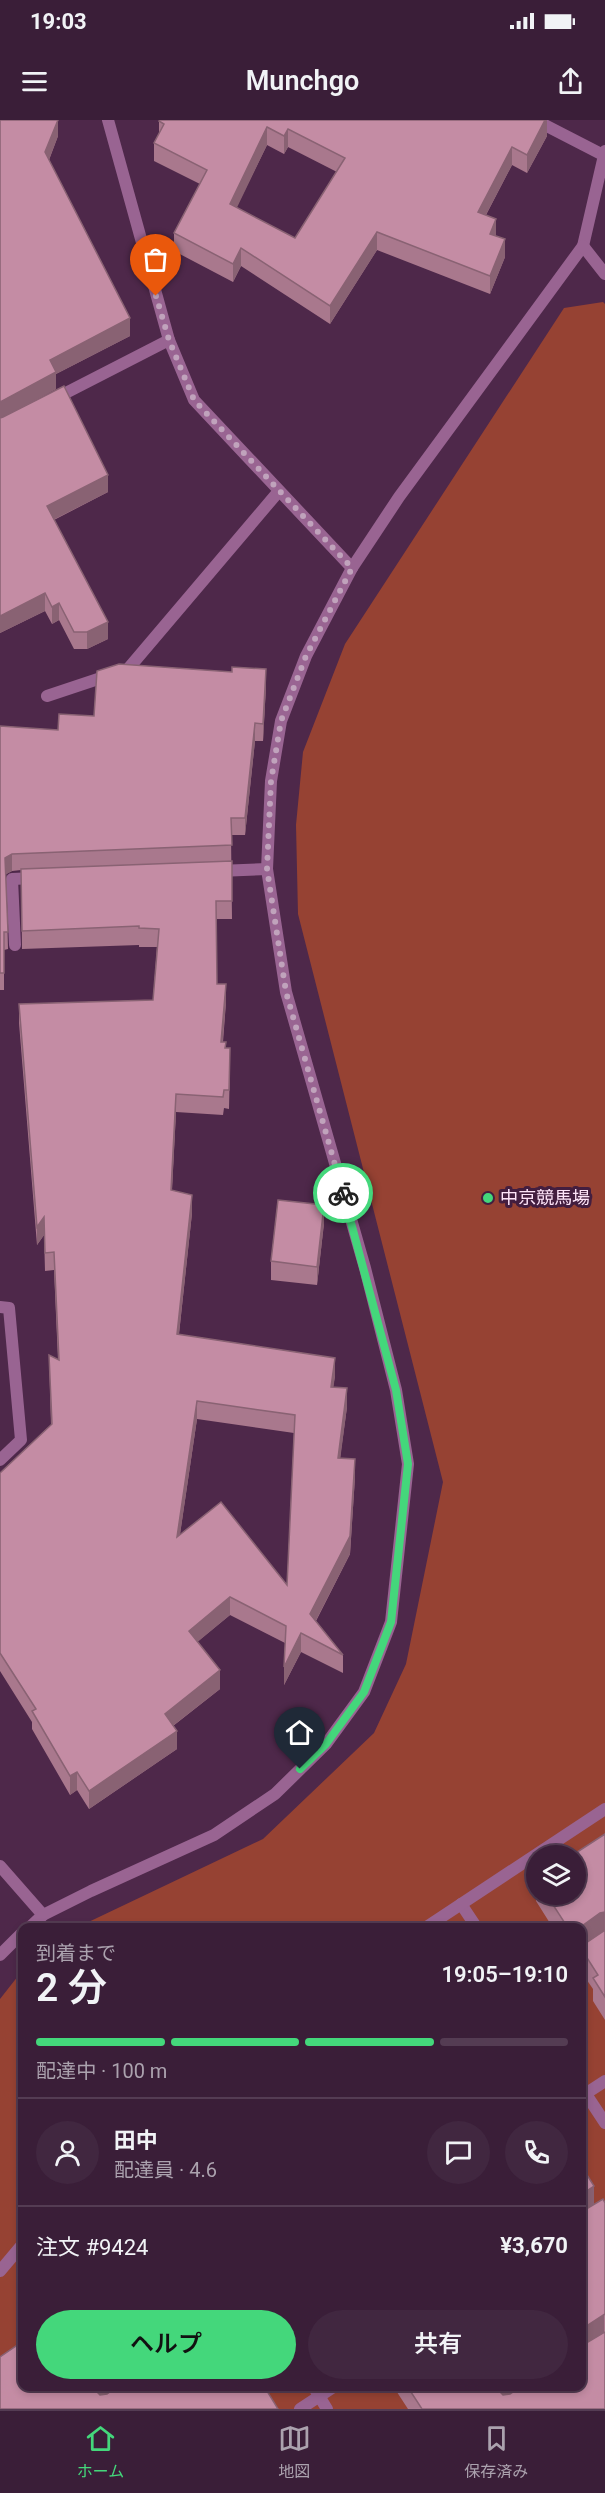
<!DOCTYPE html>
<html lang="ja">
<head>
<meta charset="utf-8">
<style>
	:root { --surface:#3a1e38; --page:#412740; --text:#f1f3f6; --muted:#aba2ae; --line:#543c53; --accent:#44d77b }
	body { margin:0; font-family:Roboto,"Noto Sans JP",sans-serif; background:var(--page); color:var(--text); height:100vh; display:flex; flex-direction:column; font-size:22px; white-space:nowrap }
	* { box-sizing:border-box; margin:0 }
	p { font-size:20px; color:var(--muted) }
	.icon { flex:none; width:33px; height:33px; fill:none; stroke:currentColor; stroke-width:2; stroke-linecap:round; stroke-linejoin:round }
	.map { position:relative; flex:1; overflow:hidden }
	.drawer { position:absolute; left:18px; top:1803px; width:568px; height:468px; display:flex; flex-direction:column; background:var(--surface); border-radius:12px; box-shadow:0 3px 9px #0003,0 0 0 2px var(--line) }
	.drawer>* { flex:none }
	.fabs { position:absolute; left:526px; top:1725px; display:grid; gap:12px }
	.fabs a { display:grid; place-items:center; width:60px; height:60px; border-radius:50%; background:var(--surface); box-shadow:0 3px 9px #0003,0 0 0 2px var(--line); font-size:30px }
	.pin { position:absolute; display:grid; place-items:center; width:51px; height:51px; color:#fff; margin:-62px -26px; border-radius:50% 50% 50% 0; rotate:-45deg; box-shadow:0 0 6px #0007 }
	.pin .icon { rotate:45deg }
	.courier { position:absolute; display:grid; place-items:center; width:60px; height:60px; margin:-30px; border:4px solid #44d77b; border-radius:50%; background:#fff; color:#222; box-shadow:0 2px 8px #0007 }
	.overview em { font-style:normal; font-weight:600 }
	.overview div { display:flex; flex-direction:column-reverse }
	.overview { display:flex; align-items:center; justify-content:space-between; height:102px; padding:0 18px }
	h1 { font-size:39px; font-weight:600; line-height:45px }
	.bar { display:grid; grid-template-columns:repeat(4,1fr); gap:9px 6px; align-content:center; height:72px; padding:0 18px }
	.bar i { height:8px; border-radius:4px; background:var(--line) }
	.bar .current { background:var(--accent) }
	.bar p { grid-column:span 4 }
	.line { display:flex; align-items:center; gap:15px; padding:0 18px; border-top:2px solid var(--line) }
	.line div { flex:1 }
	.round { display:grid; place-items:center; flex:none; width:63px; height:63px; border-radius:32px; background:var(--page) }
	.action { display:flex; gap:12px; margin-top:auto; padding:12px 18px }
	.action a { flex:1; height:69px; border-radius:36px; background:var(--accent); color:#111; font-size:24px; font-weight:600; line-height:69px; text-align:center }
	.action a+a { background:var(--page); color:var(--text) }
	.status { display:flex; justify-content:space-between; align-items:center; height:42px; padding:0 30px; background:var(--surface); direction:ltr }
	.status svg { height:16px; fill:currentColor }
	header { display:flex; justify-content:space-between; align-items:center; height:78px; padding:0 18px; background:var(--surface); font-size:27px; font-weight:600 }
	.tabs { display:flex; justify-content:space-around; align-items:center; height:84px; border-top:2px solid var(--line); background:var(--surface); font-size:16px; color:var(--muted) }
	.tabs a { display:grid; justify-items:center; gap:3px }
	.tabs .current { color:var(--accent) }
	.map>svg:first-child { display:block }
	.green { fill:#964233; fill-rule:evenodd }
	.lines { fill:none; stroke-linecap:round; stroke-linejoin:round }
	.service { stroke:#996492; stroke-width:12 }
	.minor { stroke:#996492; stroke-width:12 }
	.tertiary { stroke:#996492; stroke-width:12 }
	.wall { fill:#a9788d; fill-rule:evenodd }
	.shaded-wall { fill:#896273 }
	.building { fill:#c48ca4; stroke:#896273; stroke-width:1.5; fill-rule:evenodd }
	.done { stroke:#c0a3bc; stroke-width:6; stroke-dasharray:0 10.8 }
	.route { stroke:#44d77b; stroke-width:8 }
	.poi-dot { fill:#44d77b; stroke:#431e3f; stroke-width:2 }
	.labels { text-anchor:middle; stroke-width:6; stroke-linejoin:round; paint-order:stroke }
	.poi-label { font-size:18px; fill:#fee5f9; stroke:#431e3f; text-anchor:start }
</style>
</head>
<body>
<div class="status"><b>19:03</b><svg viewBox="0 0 49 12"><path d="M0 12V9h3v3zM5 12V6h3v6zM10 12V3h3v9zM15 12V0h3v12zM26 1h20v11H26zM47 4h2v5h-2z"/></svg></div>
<header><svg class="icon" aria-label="menu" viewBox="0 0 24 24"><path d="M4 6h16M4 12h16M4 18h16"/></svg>Munchgo<svg class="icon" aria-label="share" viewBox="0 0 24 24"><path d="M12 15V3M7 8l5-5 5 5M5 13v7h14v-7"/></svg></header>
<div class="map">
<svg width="605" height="2289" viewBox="0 0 605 2289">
	<rect width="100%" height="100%" fill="#4e284a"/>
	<path class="green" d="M603,182L605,184V2289H0V1879L22,1851V2266H582V1808L78,1807L263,1719L374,1613L406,1544L443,1362L298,794L296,705L303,632L345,524L564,188ZM537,1736H576V1774H537Z"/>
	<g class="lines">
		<g class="service">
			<path d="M218,751L267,749"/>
			<path d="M15,825L12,759L35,758"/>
			<path d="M461,1784L477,1808"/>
			<path d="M425,1808L605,1689"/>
			<path d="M582,1968L605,2003"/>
			<path d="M582,1976L605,1961"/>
			<path d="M0,2151L22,2125"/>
			<path d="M313,2266L327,2289"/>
			<path d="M300,2289L335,2266"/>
		</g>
		<g class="minor">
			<path d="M108,0L169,220L194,280L352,448"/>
			<path d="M535,0L603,35"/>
			<path d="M54,279L169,220"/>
			<path d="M47,576L128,549L279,371"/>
			<path d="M0,1187L9,1188L21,1320L0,1340"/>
			<path d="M0,1746L43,1795"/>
			<path d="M29,1808L43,1795L91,1771L214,1715L275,1674L326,1624L364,1572L391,1502L408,1344L396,1270L365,1148L286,872L267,749L271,661L281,601L306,536L352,448L399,377L583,126L605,31"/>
			<path d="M0,1835L22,1813"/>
		</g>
		<path class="tertiary" d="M583,126L605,154"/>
	</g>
	<g class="wall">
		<path d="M0,0H58V16L49,40L130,216L56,254V269L6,296L108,372L54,400L108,519L87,529H74L59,500L52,504L45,491L0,513Z"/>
		<path d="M547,0V16L527,53L512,45L486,95L505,137L490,174L377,130L330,204L241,146L233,162L174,131V113L200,64L154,41V23L159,14V1ZM267,25L284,34L288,27L337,52L295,118L236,88Z"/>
		<path d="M266,566L263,621H255L245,715H231L232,799H217V864L226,882L223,922L226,928L230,946L229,989L224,988L223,995L176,992L172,1070L192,1093L179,1214L335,1256L333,1267L347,1287L340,1338L355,1357L350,1434L316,1501L343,1535V1553L301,1532L284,1565L285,1523L230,1495L197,1522L220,1569L173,1606L177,1629L89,1689L77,1670L70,1675L32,1609V1602L0,1551V1353L51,1305L49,1235L58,1240L54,1150L45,1151L44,1115L37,1125L19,903V884L153,880L157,827H139V825L22,829L21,750L12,751L6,754L8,829L4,830V870H0V606L58,610L94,596ZM197,1299L294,1313L287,1465L180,1414Z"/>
		<path d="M324,1103L317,1165L271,1160V1141Z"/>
		<path d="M605,1714V1900L593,1881V1869L582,1853V1808H553L536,1781V1758H537V1774H576Z"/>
		<path d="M605,2083V2289H408L393,2266H582L594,2085Z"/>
	</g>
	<g class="shaded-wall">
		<path d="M58,0V16L45,50V32Z"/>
		<path d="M545,0H547V16L527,53V35Z"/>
		<path d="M267,7V25L230,102V84Z"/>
		<path d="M288,9V27L284,34V16Z"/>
		<path d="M512,27V45L478,110V92Z"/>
		<path d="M496,99V117L490,114Z"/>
		<path d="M377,112V130L330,204V186Z"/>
		<path d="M505,119V137L490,174V156Z"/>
		<path d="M241,128V146L233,162V144Z"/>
		<path d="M130,198V216L56,254V269L0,299V282L50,240Z"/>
		<path d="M108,355V372L47,403V386Z"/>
		<path d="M45,473V491L0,513V496Z"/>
		<path d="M59,483V500L52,504V487Z"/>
		<path d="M108,502V519L87,529V512Z"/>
		<path d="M266,549V566L263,621V604Z"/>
		<path d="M255,603V621L245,715V698Z"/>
		<path d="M12,734V751L5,755V738Z"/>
		<path d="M226,864V882L221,940V922Z"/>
		<path d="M176,974V992L171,1088V1070Z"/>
		<path d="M192,1075V1093L177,1232V1214Z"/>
		<path d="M324,1085V1103L317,1165V1147Z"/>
		<path d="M44,1097V1115L37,1125V1107Z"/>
		<path d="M335,1238V1256L331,1285V1267Z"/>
		<path d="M347,1268V1287L338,1356V1338Z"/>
		<path d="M197,1281V1299L177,1435V1417Z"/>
		<path d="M355,1339V1357L350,1434L310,1512V1494Z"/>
		<path d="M230,1477V1495L189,1529V1511Z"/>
		<path d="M301,1513V1532L284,1565V1547Z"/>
		<path d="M220,1550V1569L165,1612V1594Z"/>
		<path d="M177,1611V1629L89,1689V1671Z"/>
		<path d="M77,1652V1670L70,1675V1656Z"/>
		<path d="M605,1792V1815L582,1828V1808H579L600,1793Z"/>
		<path d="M594,2066V2087L582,2096V2074Z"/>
		<path d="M604,2194V2216L582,2231V2209Z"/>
		<path d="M95,2266H122L95,2286Z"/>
		<path d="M498,2266H525L498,2286Z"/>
	</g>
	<g class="building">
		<path d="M0,0H58L45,32L130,198L50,240L56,252L0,282Z"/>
		<path d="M160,0H545L527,35L512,27L478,92L496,99L490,114L505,119L490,156L377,112L330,186L241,128L233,144L174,113L207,50L154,23L164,4L159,1ZM267,7L284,16L288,9L345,38L295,118L230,84Z"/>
		<path d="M64,266L108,355L47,386L108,502L87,512H74L59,483L52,487L45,473L0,496V298L3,297Z"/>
		<path d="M119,544L232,552V547L266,549L263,604L255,603L245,698H231L232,725L12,734L5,738L8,812H4V853H0V606L58,610L59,594L94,596L97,551Z"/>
		<path d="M232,741V781H216L217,864H226L221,922H226L225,928H230L229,970H224L223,977L176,974L171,1070L192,1075L177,1214L335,1238L331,1267L347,1268L338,1338L355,1339L350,1416L310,1494L343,1535L301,1513L284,1547L286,1506L230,1477L189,1511L220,1550L165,1594L177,1611L89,1671L77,1652L70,1656L32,1591L36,1589L0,1533V1353L52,1304L49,1235L59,1240L54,1132L45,1133L44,1097L37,1107L19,884L153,880L159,809L139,808V806L22,811L21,749ZM197,1281L295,1295L287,1465L221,1382L177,1417Z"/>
		<path d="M278,1080L324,1085L317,1147L271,1141Z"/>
		<path d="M605,1714V1792L600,1793L579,1808H568L546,1774H576V1736H571Z"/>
		<path d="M605,1810V1877L593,1858L598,1855L582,1830V1822L586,1823Z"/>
		<path d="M582,2047L594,2066L582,2074Z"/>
		<path d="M603,2079L605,2083V2194L582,2209V2091H583Z"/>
		<path d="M605,2212V2289H422L407,2266H499V2271L503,2275L510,2274L522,2266H582V2225H583Z"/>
		<path d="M22,2222V2266H96V2271L100,2275L107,2274L118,2266H264L278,2289H0V2237Z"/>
	</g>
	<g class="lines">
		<path class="done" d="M156,176L169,220L194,280L352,448L306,536L281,601L271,661L267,749L286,872L343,1073"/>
		<path class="route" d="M300,1649L326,1624L364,1572L391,1502L408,1344L396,1270L343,1073"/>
	</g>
	<circle class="poi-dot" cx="488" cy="1078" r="6"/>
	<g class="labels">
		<g class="poi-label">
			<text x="500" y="1084">中京競馬場</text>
		</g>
	</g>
</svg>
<div class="fabs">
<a><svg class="icon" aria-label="layers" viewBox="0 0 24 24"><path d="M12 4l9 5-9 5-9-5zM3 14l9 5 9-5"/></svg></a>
</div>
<div class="pin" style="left:156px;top:176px;background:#ea580c"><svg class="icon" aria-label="bag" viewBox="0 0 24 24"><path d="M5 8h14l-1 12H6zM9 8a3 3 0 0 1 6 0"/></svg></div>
<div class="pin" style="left:300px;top:1649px;background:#1f2937"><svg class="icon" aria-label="home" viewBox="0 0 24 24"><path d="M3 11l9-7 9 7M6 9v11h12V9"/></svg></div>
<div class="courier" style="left:343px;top:1073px"><svg class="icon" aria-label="bike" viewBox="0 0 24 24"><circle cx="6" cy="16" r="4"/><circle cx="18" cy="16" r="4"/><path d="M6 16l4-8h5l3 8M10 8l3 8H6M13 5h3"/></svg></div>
<section class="drawer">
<div class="overview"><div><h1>2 分</h1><p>到着まで</p></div><em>19:05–19:10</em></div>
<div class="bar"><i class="current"></i><i class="current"></i><i class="current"></i><i></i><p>配達中 · 100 m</p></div>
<div class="line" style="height:108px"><a class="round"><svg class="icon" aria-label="person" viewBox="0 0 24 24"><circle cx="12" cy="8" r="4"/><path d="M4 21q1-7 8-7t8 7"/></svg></a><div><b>田中</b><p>配達員 · 4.6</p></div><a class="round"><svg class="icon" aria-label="chat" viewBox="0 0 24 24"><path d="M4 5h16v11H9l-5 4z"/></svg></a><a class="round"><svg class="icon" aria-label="phone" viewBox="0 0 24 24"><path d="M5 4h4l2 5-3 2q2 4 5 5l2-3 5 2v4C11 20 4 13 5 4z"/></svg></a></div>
<div class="line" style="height:78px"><div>注文 #9424</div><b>¥3,670</b></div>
<div class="action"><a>ヘルプ</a><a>共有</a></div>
</section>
</div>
<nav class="tabs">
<a class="current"><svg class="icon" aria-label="home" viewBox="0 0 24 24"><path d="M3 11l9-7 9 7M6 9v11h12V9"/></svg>ホーム</a>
<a><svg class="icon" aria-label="map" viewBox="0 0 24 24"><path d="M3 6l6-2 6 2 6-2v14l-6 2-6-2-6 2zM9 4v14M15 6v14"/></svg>地図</a>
<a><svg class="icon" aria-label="saved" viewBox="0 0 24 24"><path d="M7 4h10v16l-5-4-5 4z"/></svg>保存済み</a>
</nav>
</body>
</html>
